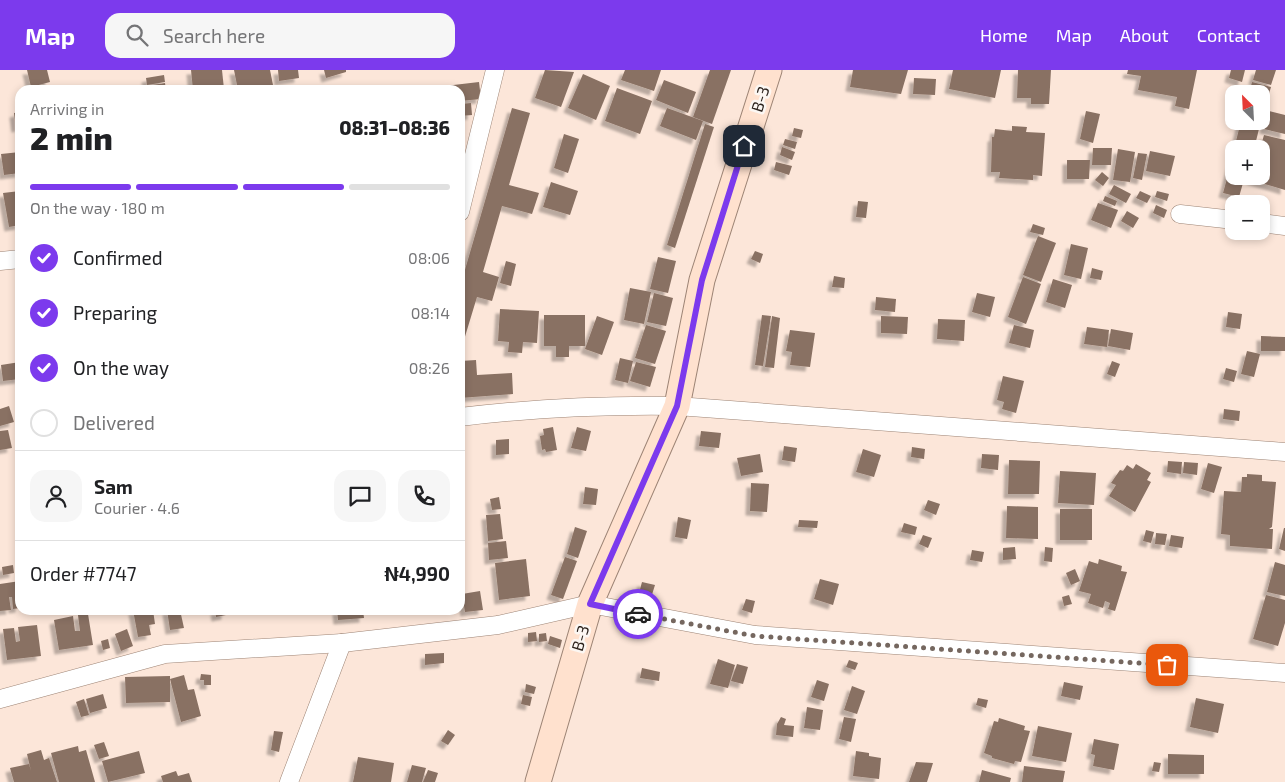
<!DOCTYPE html>
<html lang="en">
<head>
<meta charset="utf-8">
<style>
	:root { --surface:#fff; --page:#f6f6f6; --text:#202124; --muted:#757577; --line:#e0e0e0; --accent:#7c3aed }
	body { margin:0; font-family:"Exo 2",sans-serif; background:var(--page); color:var(--text); height:100vh; display:flex; flex-direction:column; font-size:19px; white-space:nowrap }
	* { box-sizing:border-box; margin:0 }
	p { font-size:16px; color:var(--muted) }
	.icon { flex:none; width:28px; height:28px; fill:none; stroke:currentColor; stroke-width:2; stroke-linecap:round; stroke-linejoin:round }
	.map { position:relative; flex:1; overflow:hidden }
	.panel { position:absolute; left:15px; top:15px; width:450px; height:530px; display:flex; flex-direction:column; background:var(--surface); border-radius:15px; box-shadow:0 2px 8px #0003 }
	.panel>* { flex:none }
	.needle { width:32px; rotate:336deg }
	.buttons { position:absolute; left:1225px; top:15px; display:grid; gap:10px }
	.buttons a { display:grid; place-items:center; width:45px; height:45px; border-radius:10px; background:var(--surface); box-shadow:0 2px 8px #0003; font-size:25px }
	.pin { position:absolute; display:grid; place-items:center; width:42px; height:42px; color:#fff; margin:-21px; border-radius:10px; box-shadow:0 2px 8px #0006 }
	.courier { position:absolute; display:grid; place-items:center; width:50px; height:50px; margin:-25px; border:4px solid #7c3aed; border-radius:50%; background:#fff; color:#222; box-shadow:0 1px 6px #0007 }
	.head em { font-style:normal; font-weight:800 }
	.head div { display:flex; flex-direction:column-reverse }
	.head { display:flex; align-items:center; justify-content:space-between; height:85px; padding:0 15px }
	h1 { font-size:32px; font-weight:800; line-height:38px }
	.bar { display:grid; grid-template-columns:repeat(4,1fr); gap:8px 5px; align-content:center; height:60px; padding:0 15px }
	.bar i { height:6px; border-radius:4px; background:var(--line) }
	.bar .selected { background:var(--accent) }
	.bar p { grid-column:span 4 }
	.line { display:flex; align-items:center; gap:12px; padding:0 15px; border-top:1px solid var(--line) }
	.line div { flex:1 }
	.round { display:grid; place-items:center; flex:none; width:52px; height:52px; border-radius:15px; background:var(--page) }
	ol { padding:0 15px; list-style:none }
	li { display:flex; align-items:center; gap:15px; height:55px }
	li p { margin-inline-start:auto }
	li .icon { padding:5px; border-radius:50%; background:var(--accent); color:#fff; stroke-width:4 }
	li:last-child { color:var(--muted) }
	li i { width:28px; height:28px; border:2px solid var(--line); border-radius:50% }
	header { display:flex; align-items:center; gap:30px; box-sizing:border-box; height:70px; padding:0 25px; background:var(--accent); color:#fff }
	header strong { font-size:24px }
	nav { display:flex; gap:28px; margin-inline-start:auto; font-size:18px }
	.search { width:350px; height:45px; background:var(--page); display:flex; align-items:center; gap:12px; box-sizing:border-box; padding:0 18px; border-radius:15px; color:var(--muted); font-size:19px }
	.map>svg:first-child { display:block }
	.building { fill:#897163; filter:url(#shadow) }
	.lines { fill:none; stroke-linecap:round; stroke-linejoin:round }
	.minor-casing { stroke:#9d8475; stroke-width:19 }
	.secondary-casing { stroke:#9d8475; stroke-width:27 }
	.minor { stroke:#fff; stroke-width:18 }
	.secondary { stroke:#ffe1ce; stroke-width:25 }
	.done { stroke:#75675f; stroke-width:5; stroke-dasharray:0 9 }
	.route { stroke:#7c3aed; stroke-width:6 }
	.labels { text-anchor:middle; stroke-width:5; stroke-linejoin:round; paint-order:stroke }
	.street-label { font-size:16px; fill:#2d231d; stroke:#fcf7f3 }
</style>
</head>
<body>
<header>
<strong>Map</strong>
<div class="search"><svg class="icon" aria-label="search" viewBox="0 0 24 24"><circle cx="10" cy="10" r="6"/><path d="M15 15l6 6"/></svg>Search here</div>
<nav><a>Home</a><a>Map</a><a>About</a><a>Contact</a></nav>
</header>
<div class="map">
<svg width="1285" height="712" viewBox="0 0 1285 712">
	<defs>
		<filter id="shadow"><feDropShadow dx="-4.5" dy="4.5" stdDeviation="1" flood-color="#0004"/></filter>
	</defs>
	<rect width="100%" height="100%" fill="#fce6d9"/>
	<g class="building">
		<path d="M27,0H47L50,12L31,17Z"/>
		<path d="M191,0H222L224,19L193,20Z"/>
		<path d="M234,0H270L274,20H238Z"/>
		<path d="M278,0H298L299,8L279,11Z"/>
		<path d="M324,0H346V2L326,8Z"/>
		<path d="M545,0L574,2L561,37L535,28Z"/>
		<path d="M625,0H661L654,21L621,10Z"/>
		<path d="M710,0H731L712,54L693,47Z"/>
		<path d="M853,0H908L901,24L850,17Z"/>
		<path d="M953,0H1001L995,28L949,19Z"/>
		<path d="M1018,0H1051L1049,34H1031V28H1017Z"/>
		<path d="M1128,0H1197L1189,39L1175,36L1177,27L1138,20L1141,6L1127,4Z"/>
		<path d="M1231,0H1245L1242,12L1229,8Z"/>
		<path d="M1256,0H1276L1271,15L1253,10Z"/>
		<path d="M583,4L610,16L596,50L568,38Z"/>
		<path d="M164,5L165,12L147,15L146,8Z"/>
		<path d="M914,8L936,9L935,25L913,24Z"/>
		<path d="M664,10L696,22L688,43L656,30Z"/>
		<path d="M479,12L481,29L460,31V20H445V16Z"/>
		<path d="M1252,12L1271,17L1265,37L1261,36V24H1249Z"/>
		<path d="M165,13L166,20H148L147,16Z"/>
		<path d="M617,18L652,31L640,64L605,51Z"/>
		<path d="M471,33L472,45L460,46V34Z"/>
		<path d="M512,38L530,43L509,115L539,123L532,144L502,136L483,202L499,207L492,231L477,227L460,283V217Z"/>
		<path d="M667,38L703,51L696,70L660,56Z"/>
		<path d="M1086,41L1100,44L1093,73L1080,69Z"/>
		<path d="M1269,41L1285,45V64L1264,59Z"/>
		<path d="M20,42V57L16,58L14,43Z"/>
		<path d="M1241,51H1261L1254,79H1234Z"/>
		<path d="M705,54L714,57L675,178L667,175Z"/>
		<path d="M1012,56L1027,57L1026,62L1045,63L1042,106L1033,105V110L999,108L1000,102H991L992,67H994L995,59L1012,61Z"/>
		<path d="M794,58L803,60L801,68L792,66Z"/>
		<path d="M564,64L579,69L568,103L554,98Z"/>
		<path d="M1264,65L1285,70V120L1251,110L1252,106H1261L1260,79Z"/>
		<path d="M785,69L797,72L795,79L783,75Z"/>
		<path d="M782,77L795,82L792,90L780,85Z"/>
		<path d="M1093,78H1112L1111,95H1092Z"/>
		<path d="M1118,79L1135,82L1130,112L1113,110Z"/>
		<path d="M1150,81L1175,86L1170,106L1146,101Z"/>
		<path d="M20,82V103L4,105L1,84Z"/>
		<path d="M1138,83L1147,84L1142,110L1133,108Z"/>
		<path d="M1233,87L1234,106H1245L1239,127L1223,123Z"/>
		<path d="M1067,90H1090L1089,109H1067Z"/>
		<path d="M776,92L792,96L789,105L774,100Z"/>
		<path d="M1102,102L1109,108L1103,116L1095,110Z"/>
		<path d="M551,112L578,121L570,145L543,137Z"/>
		<path d="M1114,115L1131,124L1126,133L1109,124Z"/>
		<path d="M20,121V155L9,157L3,123Z"/>
		<path d="M1140,121L1151,126L1147,133L1136,128Z"/>
		<path d="M1157,121L1169,124L1167,131L1155,127Z"/>
		<path d="M1105,126L1117,131L1115,136L1103,131Z"/>
		<path d="M858,131L868,132L866,148L856,147Z"/>
		<path d="M1098,133L1118,140L1111,158L1091,150Z"/>
		<path d="M1156,135L1167,140L1164,148L1153,143Z"/>
		<path d="M1127,141L1139,148L1133,158L1121,151Z"/>
		<path d="M1033,154L1045,158L1043,165L1030,162Z"/>
		<path d="M1038,166L1056,173L1041,212L1023,205Z"/>
		<path d="M1071,174L1088,178L1081,209L1064,205Z"/>
		<path d="M755,181L763,184L760,193L751,189Z"/>
		<path d="M658,187L676,191L668,223L650,219Z"/>
		<path d="M506,191L516,194L511,216L500,213Z"/>
		<path d="M1092,198L1103,201L1101,210L1090,208Z"/>
		<path d="M834,206L845,208L844,218L832,217Z"/>
		<path d="M1023,207L1041,214L1026,254L1008,247Z"/>
		<path d="M1053,209L1072,215L1065,238L1046,232Z"/>
		<path d="M630,218L651,222L644,254L624,250Z"/>
		<path d="M654,223L673,228L666,256L647,252Z"/>
		<path d="M977,223L995,227L990,247L972,242Z"/>
		<path d="M876,227L896,229L895,242L875,240Z"/>
		<path d="M500,239L539,241L537,273L523,272L522,283L508,282L509,272L498,271Z"/>
		<path d="M1228,242L1242,244L1240,259L1226,257Z"/>
		<path d="M544,245H585V276H569V287H556V276H544Z"/>
		<path d="M762,245L771,246L763,296L755,295Z"/>
		<path d="M597,246L614,252L602,285L585,279Z"/>
		<path d="M772,246L780,248L774,298L765,297Z"/>
		<path d="M881,246L908,247L907,264L881,263Z"/>
		<path d="M938,249L965,250L964,271L937,269Z"/>
		<path d="M646,255L666,261L655,294L635,288Z"/>
		<path d="M1014,255L1034,260L1030,278L1009,273Z"/>
		<path d="M1087,257L1109,260L1107,277L1084,274Z"/>
		<path d="M1111,259L1133,263L1130,280L1108,276Z"/>
		<path d="M790,260L815,263L810,297L790,295L792,282L786,281Z"/>
		<path d="M1261,266L1285,267V281H1261Z"/>
		<path d="M1247,281L1260,284L1254,307L1241,304Z"/>
		<path d="M620,288L633,291L628,313L615,310Z"/>
		<path d="M476,290L477,305L512,303L513,324L460,328V291Z"/>
		<path d="M1112,291L1120,294L1115,307L1107,304Z"/>
		<path d="M20,292V309L3,311L1,295Z"/>
		<path d="M636,292L656,297L650,317L630,311Z"/>
		<path d="M1226,298L1237,301L1234,312L1223,309Z"/>
		<path d="M1003,306L1024,311L1016,343L1002,339L1004,332L997,330Z"/>
		<path d="M9,336L14,352L0,356V339Z"/>
		<path d="M1224,339L1240,341L1239,351L1223,349Z"/>
		<path d="M553,357L557,380L546,382L545,379L542,380L540,366L544,365L543,359Z"/>
		<path d="M577,357L591,361L586,381L571,378Z"/>
		<path d="M8,360L12,378L0,380V361Z"/>
		<path d="M701,361L721,363L719,378L699,376Z"/>
		<path d="M509,369V384L496,385V370Z"/>
		<path d="M784,376L797,378L795,392L782,390Z"/>
		<path d="M912,377L925,379L924,389L911,387Z"/>
		<path d="M863,379L881,385L874,407L856,402Z"/>
		<path d="M760,384L763,402L741,406L737,388Z"/>
		<path d="M982,384L999,385L998,400L981,398Z"/>
		<path d="M1009,390L1040,391L1039,424H1008Z"/>
		<path d="M1168,391L1182,392L1181,404L1167,402Z"/>
		<path d="M1184,392L1198,393L1197,405L1183,403Z"/>
		<path d="M1208,393L1222,397L1214,423L1201,419Z"/>
		<path d="M1136,394L1151,403L1147,410L1151,412L1135,442L1109,426L1116,415L1111,413L1120,400L1123,401L1127,395L1133,399Z"/>
		<path d="M1060,401L1096,403L1094,435L1058,433Z"/>
		<path d="M1247,404L1262,405V411L1276,412L1272,457L1269,459H1273L1272,479L1230,476V465L1221,464L1224,421L1241,422L1242,407H1247Z"/>
		<path d="M751,413L769,414L767,442L750,441Z"/>
		<path d="M585,417L598,419L596,435L583,434Z"/>
		<path d="M499,427L501,439L492,440L490,429Z"/>
		<path d="M928,430L940,434L936,445L924,440Z"/>
		<path d="M1007,436L1038,437V469L1006,468Z"/>
		<rect x="1060" y="439" width="32" height="31"/>
		<path d="M500,444L503,469L488,471L486,445Z"/>
		<path d="M678,447L691,450L687,469L675,467Z"/>
		<path d="M799,450L818,451L817,458L798,457Z"/>
		<path d="M904,453L917,457L915,465L901,462Z"/>
		<path d="M575,457L587,461L578,488L567,484Z"/>
		<path d="M1284,458H1285V481L1279,479Z"/>
		<path d="M1146,460L1154,462L1151,473L1143,471Z"/>
		<path d="M1156,463L1167,464L1165,475L1155,474Z"/>
		<path d="M923,465L932,468L928,478L919,474Z"/>
		<path d="M1171,465L1184,467L1182,478L1169,476Z"/>
		<path d="M506,471L508,488L489,490L488,473Z"/>
		<path d="M1015,477L1016,489L1003,490V478Z"/>
		<path d="M1045,477L1053,478L1052,492L1044,491Z"/>
		<path d="M972,480L984,482L982,492L970,490Z"/>
		<path d="M565,487L577,491L563,529L551,525Z"/>
		<path d="M526,489L530,526L499,530L495,493Z"/>
		<path d="M1099,489L1122,496L1121,501L1127,502L1115,541L1108,539L1110,533L1105,531L1103,538L1088,533L1091,524L1079,521L1089,491L1098,494Z"/>
		<path d="M1275,492L1285,495V526L1267,522Z"/>
		<path d="M13,495L14,503L3,505L2,497Z"/>
		<path d="M1075,499L1080,511L1071,515L1066,503Z"/>
		<path d="M820,509L839,514L833,535L814,529Z"/>
		<path d="M20,511V538L13,539L12,527H9L11,540L0,541V514Z"/>
		<path d="M642,512L655,515L650,531L638,527Z"/>
		<path d="M480,521L483,540L465,542L462,524Z"/>
		<path d="M1069,525L1072,534L1064,536L1062,527Z"/>
		<path d="M1266,525L1285,530V553L1278,576L1253,569Z"/>
		<path d="M746,529L755,531L752,543L742,540Z"/>
		<path d="M133,540H153L155,554L149,555L151,565L138,567Z"/>
		<path d="M167,540H180L184,558L170,560Z"/>
		<path d="M215,540H226V545L216,547Z"/>
		<path d="M337,540H363L364,548L338,550Z"/>
		<path d="M88,544L93,575L59,580L54,550L73,546L75,561H80L78,545Z"/>
		<path d="M37,555L41,586L7,590L3,559L14,558L16,572L20,571L18,557Z"/>
		<path d="M127,559L133,576L121,581L115,564Z"/>
		<path d="M536,562L537,571L528,572V563Z"/>
		<path d="M546,563L547,571L539,572V564Z"/>
		<path d="M550,566L562,570L560,578L548,574Z"/>
		<path d="M108,569L110,578L103,580L101,571Z"/>
		<path d="M444,583V593L425,595V584Z"/>
		<path d="M718,589L735,595L728,618L710,614Z"/>
		<path d="M849,590L858,593L855,600L846,597Z"/>
		<path d="M737,594L748,597L743,614L731,611Z"/>
		<path d="M642,598L660,602L659,611L640,608Z"/>
		<path d="M201,604L211,605V615H204V610H200Z"/>
		<path d="M184,605L188,620L194,619L201,646L181,652L170,609Z"/>
		<path d="M170,606V632L126,633L125,607Z"/>
		<path d="M817,610L829,614L824,631L811,627Z"/>
		<path d="M1064,612L1083,616L1080,630L1061,626Z"/>
		<path d="M526,614L536,617L534,624L525,622Z"/>
		<path d="M852,616L865,621L857,644L844,640Z"/>
		<path d="M103,624L107,638L90,643L86,629Z"/>
		<path d="M523,625L532,627L530,636L521,634Z"/>
		<path d="M978,628L988,630L986,638L976,635Z"/>
		<path d="M1196,628L1224,634L1218,663L1190,657Z"/>
		<path d="M84,629L89,645L81,647L76,632Z"/>
		<path d="M807,637L823,640L820,660L804,658Z"/>
		<path d="M781,647L786,649L784,655L794,656L793,667L776,665L777,654Z"/>
		<path d="M844,647L856,649L851,672L839,669Z"/>
		<path d="M999,648L1025,656L1024,660L1030,661L1021,692L1015,691L1014,694L992,688V686L984,683L994,651L998,652Z"/>
		<path d="M1038,656L1072,663L1066,692L1032,686Z"/>
		<path d="M448,660L455,665L448,675L441,671Z"/>
		<path d="M274,661L283,662L279,682L271,680Z"/>
		<path d="M1094,669L1119,674L1114,700L1093,696L1095,685L1091,684Z"/>
		<path d="M104,672L109,686L99,689L94,675Z"/>
		<path d="M78,676L79,682L86,680L95,712H59L51,683Z"/>
		<path d="M41,680L44,690L49,688L57,712H14L10,698L29,694L31,701L27,684Z"/>
		<path d="M139,681L145,703L108,712L102,691Z"/>
		<path d="M856,681L869,683V686L881,688L879,709L853,706Z"/>
		<path d="M1168,684L1204,685V704H1168Z"/>
		<path d="M358,687L394,693L391,712H353Z"/>
		<path d="M916,692L933,693L927,712H909Z"/>
		<path d="M1154,692L1161,693L1159,702L1152,701Z"/>
		<path d="M412,695L426,698L422,712H407Z"/>
		<path d="M1024,696L1065,701L1063,712H1022Z"/>
		<path d="M428,700L438,703L435,712H423Z"/>
		<path d="M982,700L1011,708L1010,712H979Z"/>
		<path d="M176,701L178,706L189,703L192,712H163L161,706Z"/>
	</g>
	<g class="lines">
		<g class="minor-casing">
			<g id="minor">
				<path d="M460,142L495,0"/>
				<path d="M1180,144L1234,150"/>
				<path d="M1261,153L1285,156"/>
				<path d="M0,191L20,189"/>
				<path d="M460,347C533,338 604,335 677,336L1285,382"/>
				<path d="M0,629L165,584L342,573"/>
				<path d="M289,712L342,573L498,555L590,534L755,565L1285,603"/>
			</g>
		</g>
		<g class="secondary-casing">
			<path id="secondary" d="M538,712L590,534L677,336L702,210L769,0"/>
		</g>
		<use href="#minor" class="minor"/>
		<use href="#secondary" class="secondary"/>
	</g>
	<g class="lines">
		<path class="done" d="M638,544L755,566L1167,595"/>
		<path class="route" d="M638,544L590,534L677,336L702,210L744,76"/>
	</g>
	<g class="labels">
		<g class="street-label">
			<text transform="translate(760 29) rotate(-72)" y="6">B-3</text>
			<text transform="translate(580 568) rotate(-74)" y="6">B-3</text>
		</g>
	</g>
</svg>
<div class="buttons">
<a><svg class="needle" viewBox="-14 -14 28 28"><path d="M0-13l5 13h-10z" fill="#e53935"/><path d="M0 13l5-13h-10z" fill="#757577"/></svg></a>
<a>+</a>
<a>−</a>
</div>
<div class="pin" style="left:1167px;top:595px;background:#ea580c"><svg class="icon" aria-label="bag" viewBox="0 0 24 24"><path d="M5 8h14l-1 12H6zM9 8a3 3 0 0 1 6 0"/></svg></div>
<div class="pin" style="left:744px;top:76px;background:#1f2937"><svg class="icon" aria-label="home" viewBox="0 0 24 24"><path d="M3 11l9-7 9 7M6 9v11h12V9"/></svg></div>
<div class="courier" style="left:638px;top:544px"><svg class="icon" aria-label="car" viewBox="0 0 24 24"><path d="M5 17H2v-5l4-1 3-4h7l3 4 3 1v5h-3M9 17h6M6 11h13"/><circle cx="7" cy="17" r="2"/><circle cx="17" cy="17" r="2"/></svg></div>
<section class="panel">
<div class="head"><div><h1>2 min</h1><p>Arriving in</p></div><em>08:31–08:36</em></div>
<div class="bar"><i class="selected"></i><i class="selected"></i><i class="selected"></i><i></i><p>On the way · 180 m</p></div>
<ol>
<li><svg class="icon" aria-label="check" viewBox="0 0 24 24"><path d="M5 12l5 5 9-10"/></svg>Confirmed<p>08:06</p></li>
<li><svg class="icon" aria-label="check" viewBox="0 0 24 24"><path d="M5 12l5 5 9-10"/></svg>Preparing<p>08:14</p></li>
<li><svg class="icon" aria-label="check" viewBox="0 0 24 24"><path d="M5 12l5 5 9-10"/></svg>On the way<p>08:26</p></li>
<li><i></i>Delivered</li>
</ol>
<div class="line" style="height:90px"><a class="round"><svg class="icon" aria-label="person" viewBox="0 0 24 24"><circle cx="12" cy="8" r="4"/><path d="M4 21q1-7 8-7t8 7"/></svg></a><div><b>Sam</b><p>Courier · 4.6</p></div><a class="round"><svg class="icon" aria-label="chat" viewBox="0 0 24 24"><path d="M4 5h16v11H9l-5 4z"/></svg></a><a class="round"><svg class="icon" aria-label="phone" viewBox="0 0 24 24"><path d="M5 4h4l2 5-3 2q2 4 5 5l2-3 5 2v4C11 20 4 13 5 4z"/></svg></a></div>
<div class="line" style="height:65px"><div>Order #7747</div><b>₦4,990</b></div>
</section>
</div>
</body>
</html>
